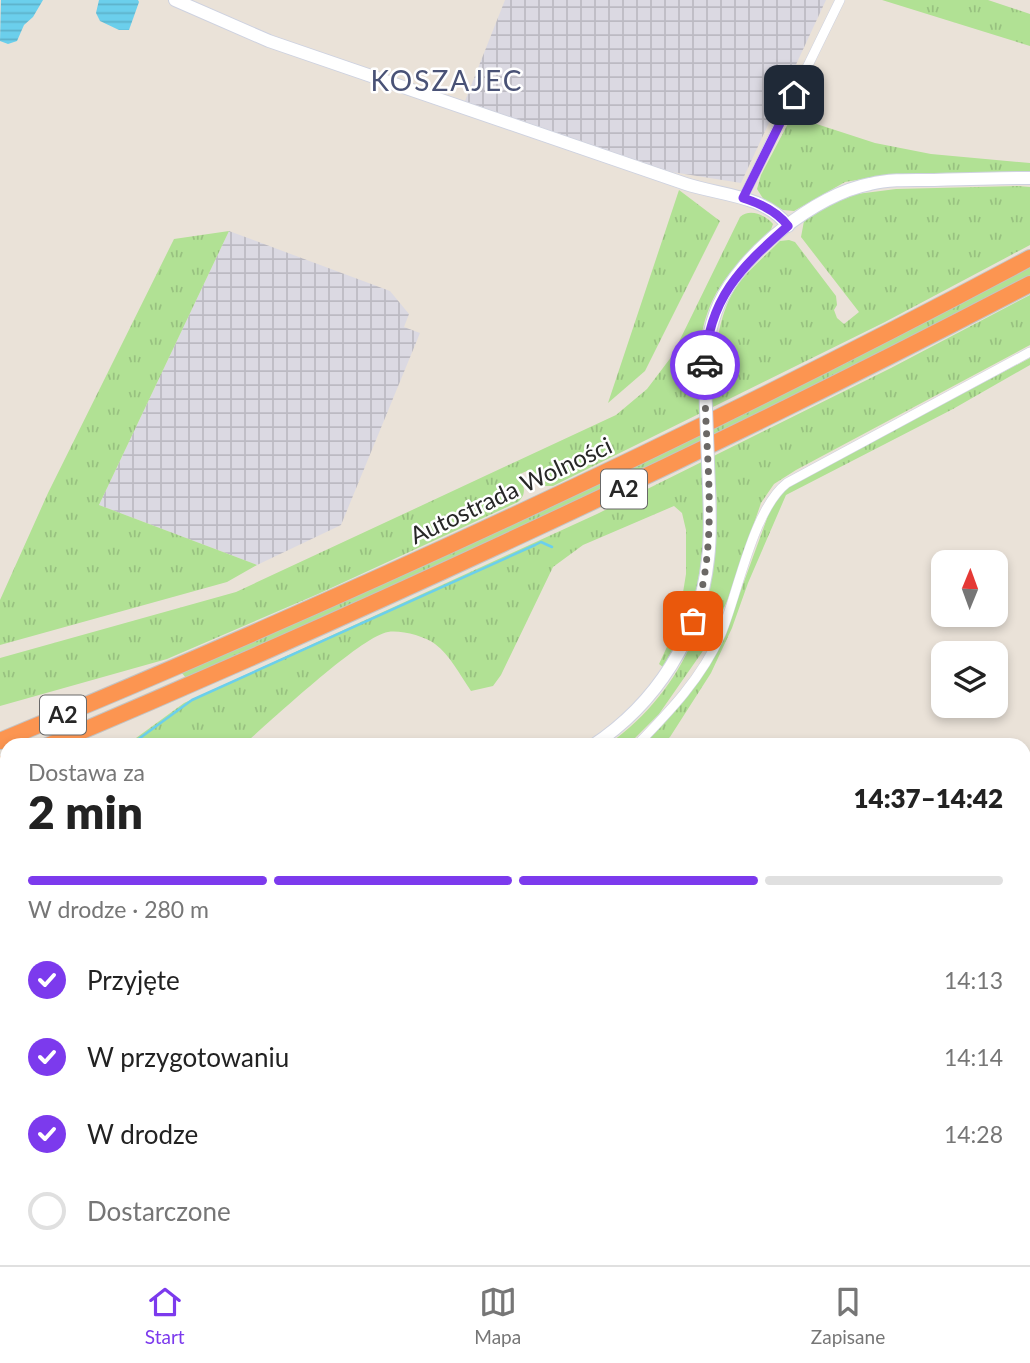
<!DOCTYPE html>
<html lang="pl">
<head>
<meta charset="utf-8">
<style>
	:root { --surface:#fff; --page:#f6f6f6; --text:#222; --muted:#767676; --line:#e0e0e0; --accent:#7c3aed }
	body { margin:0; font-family:Lato,sans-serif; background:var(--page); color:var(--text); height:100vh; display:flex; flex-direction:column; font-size:26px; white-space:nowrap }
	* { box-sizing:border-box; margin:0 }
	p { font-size:23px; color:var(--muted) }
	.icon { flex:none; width:38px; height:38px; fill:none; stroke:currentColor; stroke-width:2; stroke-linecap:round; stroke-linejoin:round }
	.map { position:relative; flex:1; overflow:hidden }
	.side { position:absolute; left:0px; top:738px; width:1031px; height:527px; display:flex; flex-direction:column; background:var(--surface); border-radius:21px 21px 0 0; box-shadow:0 4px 10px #0003 }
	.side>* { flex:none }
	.needle { width:46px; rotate:1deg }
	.fabs { position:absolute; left:931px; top:550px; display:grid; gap:14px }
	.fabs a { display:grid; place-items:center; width:77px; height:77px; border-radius:14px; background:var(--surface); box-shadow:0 4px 10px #0003; font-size:35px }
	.pin { position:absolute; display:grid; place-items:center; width:60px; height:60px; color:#fff; margin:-30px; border-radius:14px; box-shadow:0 4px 10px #0006 }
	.courier { position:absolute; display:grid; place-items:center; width:70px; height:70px; margin:-35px; border:5px solid #7c3aed; border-radius:50%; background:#fff; color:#222; box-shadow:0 2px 9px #0007 }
	.overview em { font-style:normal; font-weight:800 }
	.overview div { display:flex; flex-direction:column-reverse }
	.overview { display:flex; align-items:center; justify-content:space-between; height:119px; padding:0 28px }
	h1 { font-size:46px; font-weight:800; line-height:52px }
	.bar { display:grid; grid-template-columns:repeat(4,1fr); gap:10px 7px; align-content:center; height:84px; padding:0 28px }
	.bar i { height:9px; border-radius:5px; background:var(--line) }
	.bar .on { background:var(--accent) }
	.bar p { grid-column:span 4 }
	ol { padding:0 28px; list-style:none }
	li { display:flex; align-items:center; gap:21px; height:77px }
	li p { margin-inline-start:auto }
	li .icon { padding:7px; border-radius:50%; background:var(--accent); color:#fff; stroke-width:4 }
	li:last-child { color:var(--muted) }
	li i { width:38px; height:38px; border:4px solid var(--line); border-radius:50% }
	.tab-bar { display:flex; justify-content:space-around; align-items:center; height:98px; border-top:2px solid var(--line); background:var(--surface); font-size:19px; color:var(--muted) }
	.tab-bar a { display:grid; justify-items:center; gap:4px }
	.tab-bar .on { color:var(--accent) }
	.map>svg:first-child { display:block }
	.industrial { fill:url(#industrial-grid) }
	.grass { fill:url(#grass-tufts) }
	.water { fill:url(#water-rules) }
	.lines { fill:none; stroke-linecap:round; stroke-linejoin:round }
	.stream { stroke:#6bcfec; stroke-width:2.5 }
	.street-casing { stroke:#ced2e0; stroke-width:10 }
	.secondary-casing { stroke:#ced2e0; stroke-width:14 }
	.highway-casing { stroke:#c3c3c3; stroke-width:18 }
	.street { stroke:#fff; stroke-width:9 }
	.secondary { stroke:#fff; stroke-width:12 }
	.highway { stroke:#fc9551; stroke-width:16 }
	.secondary-bridge-casing { stroke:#ced2e0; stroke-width:14; stroke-linecap:butt }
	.secondary-bridge { stroke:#fff; stroke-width:12 }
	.done { stroke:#6b6865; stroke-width:7; stroke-dasharray:0 12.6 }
	.route { stroke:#7c3aed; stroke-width:9 }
	.labels { text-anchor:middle; stroke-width:5; stroke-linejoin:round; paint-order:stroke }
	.shield { fill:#fff; stroke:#686868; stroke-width:2 }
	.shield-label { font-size:23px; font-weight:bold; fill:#272727 }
	.street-label { font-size:24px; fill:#272727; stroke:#fff }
	.quarter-label { font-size:28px; letter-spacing:2px; fill:#495276; stroke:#fff }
</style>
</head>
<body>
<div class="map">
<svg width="1030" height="1265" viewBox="0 0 1030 1265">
	<defs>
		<pattern id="industrial-grid" width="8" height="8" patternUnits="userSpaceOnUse" patternTransform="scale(1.75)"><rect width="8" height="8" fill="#dbd9e2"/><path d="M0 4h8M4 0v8" fill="none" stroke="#bcbac2"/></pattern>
		<pattern id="grass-tufts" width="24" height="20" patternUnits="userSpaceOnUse" patternTransform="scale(1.75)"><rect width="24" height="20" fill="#b1e194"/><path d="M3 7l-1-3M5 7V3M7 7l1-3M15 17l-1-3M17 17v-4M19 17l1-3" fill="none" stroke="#98c180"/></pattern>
		<pattern id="water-rules" width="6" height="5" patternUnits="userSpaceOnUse" patternTransform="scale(1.75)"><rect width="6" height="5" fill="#6bcfec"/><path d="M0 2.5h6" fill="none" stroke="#5db2ca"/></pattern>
	</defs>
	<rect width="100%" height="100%" fill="#eae2d8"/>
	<g class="industrial">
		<path d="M505,0H826L741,183L672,172L465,101Z"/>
		<path d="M229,231L390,291L409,314L404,327L420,333L341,525L257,565L99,505Z"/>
	</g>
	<g class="grass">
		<path d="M882,0H988L1030,14V46Z"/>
		<path d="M792,116L875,143L931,154L1030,163V171L875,177L845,182L794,211L783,210L764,200L757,189L761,175Z"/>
		<path d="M1018,186L1030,187V245L885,322L553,486H540L529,470L520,474C523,485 528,493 518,502L318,594L167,659L0,706V658L236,592L616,415L647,389L672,356L740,217C750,208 765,215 773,224C767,245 744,257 730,273C702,307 698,344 697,387L713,378C716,346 719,312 738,284C750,269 766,255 780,241L789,240L795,242L836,296L837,305L834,310L837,318L844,324L859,312L801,237L804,221L829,205L857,194L896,189Z"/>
		<path d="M679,190L720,221L645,371L608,403Z"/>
		<path d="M229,231L99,505L257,565L227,582L0,645V600L48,493L174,239Z"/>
		<path d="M1030,264V278L587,501L186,678L181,672Z"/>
		<path d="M1030,295V345L796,470L774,484L761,503L728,599L707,645L659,714L628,745H608C696,681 721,590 716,485L704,492C704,535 703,582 686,623C679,638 671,652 663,667L659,664L678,623L686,574V530L682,513L674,506L583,545L553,567L501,675L493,686L471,691C460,675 450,655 435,644C424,636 401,630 388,632C361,636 269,723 243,745L125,746L184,703L597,514L891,368Z"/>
		<path d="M1030,358V365L953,409L786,495L748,583L732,628L711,673L670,737L661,745L641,746C674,710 699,686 722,642L773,502L788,487L833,462Z"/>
		<path d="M7,818V905L0,908V821Z"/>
	</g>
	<g class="water">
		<path d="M1,0H43L33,17L24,25L17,41L8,44L0,41Z"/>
		<path d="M99,0H138L139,2L129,30H119L100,21L96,13Z"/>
	</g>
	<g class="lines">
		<g class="stream">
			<path d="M129,746L192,700L535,545L541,542L552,547"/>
			<path d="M0,827L7,823"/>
		</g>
		<g class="street-casing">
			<g id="street">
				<path d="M743,198L840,0"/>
				<path d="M636,746C669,712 702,678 721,634C738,593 753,509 787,483L1030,352"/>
			</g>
		</g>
		<g class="secondary-casing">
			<g id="secondary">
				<path d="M175,0L269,41L686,184C719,195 765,195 788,226"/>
				<path d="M705,382C705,355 708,329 719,304C741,254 816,194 870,184C890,179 912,180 934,180C966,179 998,178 1030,178"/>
				<path d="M592,746C656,704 700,636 708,559C711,536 710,512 709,489"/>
				<path d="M214,1265L218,1258"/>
			</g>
		</g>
		<g class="highway-casing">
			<g id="highway">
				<path d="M0,741C350,596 695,437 1030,258"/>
				<path d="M47,746C381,604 709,452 1030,284"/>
				<path d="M0,765L7,762"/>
			</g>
		</g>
		<use href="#street" class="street"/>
		<use href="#secondary" class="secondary"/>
		<use href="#highway" class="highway"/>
		<g class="secondary-bridge-casing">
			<path id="secondary-bridge" d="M705,382L709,489"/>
		</g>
		<use href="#secondary-bridge" class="secondary-bridge"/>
	</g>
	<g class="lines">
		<path class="done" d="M693,621C722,538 703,451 705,365"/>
		<path class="route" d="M705,365C708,299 741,267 788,226C777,211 759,203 743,198L794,95"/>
	</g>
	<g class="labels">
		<g class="shield">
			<rect x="601" y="469.5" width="46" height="39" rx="5"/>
			<rect x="40" y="695.5" width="46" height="39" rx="5"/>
		</g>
		<g class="shield-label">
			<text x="624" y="497">A2</text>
			<text x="63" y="723">A2</text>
		</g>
		<g class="street-label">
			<text transform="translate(511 491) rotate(-25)" y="8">Autostrada Wolności</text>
		</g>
		<g class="quarter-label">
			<text x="447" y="91">KOSZAJEC</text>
		</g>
	</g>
</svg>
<div class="fabs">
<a><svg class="needle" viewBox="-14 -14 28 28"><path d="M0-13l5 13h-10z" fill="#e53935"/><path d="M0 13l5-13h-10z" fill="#767676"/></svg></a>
<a><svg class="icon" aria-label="layers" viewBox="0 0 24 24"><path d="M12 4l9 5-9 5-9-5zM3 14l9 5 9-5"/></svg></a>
</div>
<div class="pin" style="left:693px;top:621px;background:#ea580c"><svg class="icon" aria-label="bag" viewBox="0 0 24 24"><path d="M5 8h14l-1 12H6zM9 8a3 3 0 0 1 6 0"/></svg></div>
<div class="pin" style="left:794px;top:95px;background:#1f2937"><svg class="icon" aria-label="home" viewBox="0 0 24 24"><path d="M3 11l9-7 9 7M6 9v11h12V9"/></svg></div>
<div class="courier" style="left:705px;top:365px"><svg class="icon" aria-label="car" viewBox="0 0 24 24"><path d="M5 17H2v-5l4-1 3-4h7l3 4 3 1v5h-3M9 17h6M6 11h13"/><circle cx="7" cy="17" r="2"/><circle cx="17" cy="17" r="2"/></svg></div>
<section class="side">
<div class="overview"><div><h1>2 min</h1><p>Dostawa za</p></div><em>14:37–14:42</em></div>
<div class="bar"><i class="on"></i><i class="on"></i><i class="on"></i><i></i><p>W drodze · 280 m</p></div>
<ol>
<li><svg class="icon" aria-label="check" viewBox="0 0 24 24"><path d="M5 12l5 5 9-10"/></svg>Przyjęte<p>14:13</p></li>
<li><svg class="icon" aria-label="check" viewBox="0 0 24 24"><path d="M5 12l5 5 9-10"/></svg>W przygotowaniu<p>14:14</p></li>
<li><svg class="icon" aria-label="check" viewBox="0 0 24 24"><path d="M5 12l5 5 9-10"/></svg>W drodze<p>14:28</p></li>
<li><i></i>Dostarczone</li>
</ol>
</section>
</div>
<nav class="tab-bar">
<a class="on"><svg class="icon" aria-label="home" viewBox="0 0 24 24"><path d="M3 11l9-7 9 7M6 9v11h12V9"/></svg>Start</a>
<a><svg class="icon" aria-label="map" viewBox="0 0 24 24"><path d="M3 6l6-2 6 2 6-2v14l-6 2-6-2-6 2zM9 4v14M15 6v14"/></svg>Mapa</a>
<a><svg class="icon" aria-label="saved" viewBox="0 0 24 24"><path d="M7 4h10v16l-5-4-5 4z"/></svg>Zapisane</a>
</nav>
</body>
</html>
